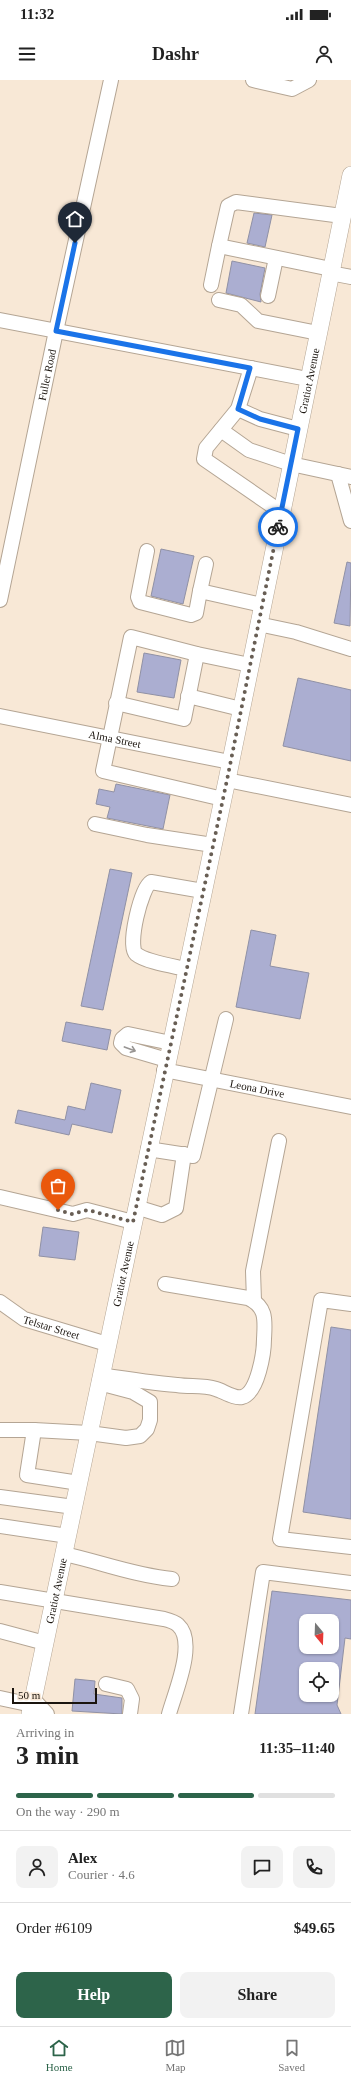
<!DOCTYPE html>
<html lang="en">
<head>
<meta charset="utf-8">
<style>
	:root { --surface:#fff; --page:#f2f2f2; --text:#222; --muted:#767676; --line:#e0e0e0; --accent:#2d644a }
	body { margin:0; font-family:Georgia,serif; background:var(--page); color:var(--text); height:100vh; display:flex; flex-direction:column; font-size:15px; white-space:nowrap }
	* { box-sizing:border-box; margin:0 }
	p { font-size:13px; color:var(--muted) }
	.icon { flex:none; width:22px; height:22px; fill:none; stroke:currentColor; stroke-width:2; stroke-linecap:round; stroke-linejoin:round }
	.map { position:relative; height:1634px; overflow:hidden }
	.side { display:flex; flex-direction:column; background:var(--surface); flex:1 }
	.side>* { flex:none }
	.needle { width:26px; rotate:161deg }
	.buttons { position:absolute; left:299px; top:1534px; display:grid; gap:8px }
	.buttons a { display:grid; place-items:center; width:40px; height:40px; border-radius:8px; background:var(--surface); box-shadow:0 1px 3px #0004; font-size:20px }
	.scale { position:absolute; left:12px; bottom:10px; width:85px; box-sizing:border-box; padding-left:4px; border:2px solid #1a140e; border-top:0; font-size:11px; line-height:14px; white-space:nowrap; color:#1a140e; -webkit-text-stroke:3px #f8e8d6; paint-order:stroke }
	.pin { position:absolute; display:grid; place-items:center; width:34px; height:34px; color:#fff; margin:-41px -17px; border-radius:50% 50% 50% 0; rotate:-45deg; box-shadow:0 0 4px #0007 }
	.pin .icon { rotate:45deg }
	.courier { position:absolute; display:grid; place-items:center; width:40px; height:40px; margin:-20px; border:3px solid #1a73e8; border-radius:50%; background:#fff; color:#222; box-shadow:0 1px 5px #0007 }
	.head em { font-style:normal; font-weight:700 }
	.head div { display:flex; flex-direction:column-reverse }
	.head { display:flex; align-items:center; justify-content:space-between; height:68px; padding:0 16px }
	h1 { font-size:26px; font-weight:700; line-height:30px }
	.bar { display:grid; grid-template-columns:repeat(4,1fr); gap:6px 4px; align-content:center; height:48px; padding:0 16px }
	.bar i { height:5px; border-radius:3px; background:var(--line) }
	.bar .active { background:var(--accent) }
	.bar p { grid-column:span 4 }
	.line { display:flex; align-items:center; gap:10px; padding:0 16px; border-top:1px solid var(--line) }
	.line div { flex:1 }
	.round { display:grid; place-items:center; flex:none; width:42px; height:42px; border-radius:8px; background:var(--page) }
	.primary-button { display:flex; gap:8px; margin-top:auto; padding:8px 16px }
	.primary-button a { flex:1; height:46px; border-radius:8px; background:var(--accent); color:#fff; font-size:16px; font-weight:700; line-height:46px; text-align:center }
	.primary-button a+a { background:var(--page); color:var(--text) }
	.status { display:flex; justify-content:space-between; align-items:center; height:28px; padding:0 20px; background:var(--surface); direction:ltr }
	.status svg { height:11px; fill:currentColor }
	header { display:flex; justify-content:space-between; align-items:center; height:52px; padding:0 16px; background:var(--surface); font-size:18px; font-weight:700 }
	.tab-bar { display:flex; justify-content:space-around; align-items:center; height:56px; border-top:1px solid var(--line); background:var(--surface); font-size:11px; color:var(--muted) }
	.tab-bar a { display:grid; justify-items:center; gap:2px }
	.tab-bar .active { color:var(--accent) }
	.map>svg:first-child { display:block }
	.building { fill:#abaed1; stroke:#9091a5; fill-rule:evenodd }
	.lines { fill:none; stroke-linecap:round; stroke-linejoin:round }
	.minor-casing { stroke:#b4a594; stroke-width:16 }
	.major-casing { stroke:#b4a594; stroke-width:18 }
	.minor { stroke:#fff; stroke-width:14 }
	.major { stroke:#fff; stroke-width:17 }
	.oneway { stroke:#989593 }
	.done { stroke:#685e54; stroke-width:4; stroke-dasharray:0 7.2 }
	.route { stroke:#1a73e8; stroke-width:5 }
	.labels { text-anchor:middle; stroke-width:4; stroke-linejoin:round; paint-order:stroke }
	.street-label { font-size:11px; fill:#1a140e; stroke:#f8e8d6 }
</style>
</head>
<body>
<div class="status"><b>11:32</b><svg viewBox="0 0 49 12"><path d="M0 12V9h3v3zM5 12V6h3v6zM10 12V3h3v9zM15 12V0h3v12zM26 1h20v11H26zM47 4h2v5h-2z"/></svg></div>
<header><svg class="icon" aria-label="menu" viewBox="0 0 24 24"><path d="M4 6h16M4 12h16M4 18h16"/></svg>Dashr<svg class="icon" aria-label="person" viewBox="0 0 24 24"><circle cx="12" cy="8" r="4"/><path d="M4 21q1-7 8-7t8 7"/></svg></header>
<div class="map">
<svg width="351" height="1634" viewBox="0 0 351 1634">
	<rect width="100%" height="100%" fill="#f8e8d6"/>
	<g class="building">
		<path d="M254,133L272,135L265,167L247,163Z"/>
		<path d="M232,181L265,188L260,214L261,222L226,213Z"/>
		<path d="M161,469L194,476L183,524L151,516Z"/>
		<path d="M347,482L351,483L350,546L334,543Z"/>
		<path d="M144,573L181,580L174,618L137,612Z"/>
		<path d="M298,598L351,610V681L283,666Z"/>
		<path d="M116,704L170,715L163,749L107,738L110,727L96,724L99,709L114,712Z"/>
		<path d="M110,789L132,793L103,930L81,926Z"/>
		<path d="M251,850L276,855L270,886L309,893L300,939L236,927Z"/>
		<path d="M66,942L111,950L107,970L62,961Z"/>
		<path d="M91,1003L121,1010L112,1053L72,1044L69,1055L15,1043L18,1030L65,1040L68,1026L85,1030Z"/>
		<path d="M43,1147L79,1152L75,1180L39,1176Z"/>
		<path d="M331,1247L351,1250V1439L303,1432Z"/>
		<path d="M272,1511L351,1520V1559L345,1558L337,1625L341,1634H255ZM306,1541H332V1567H306ZM306,1589H332V1615H306Z"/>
		<path d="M75,1599L95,1601L94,1614L122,1618V1634L72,1631Z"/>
	</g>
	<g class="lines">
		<g class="minor-casing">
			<g id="minor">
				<path d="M253,0L292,9L309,0"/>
				<path d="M331,189L219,166L228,126L236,122L342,136"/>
				<path d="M330,193L351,197"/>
				<path d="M211,205L219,166"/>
				<path d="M268,216L276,178"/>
				<path d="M219,220L241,225L258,241L318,253"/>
				<path d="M0,240L308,299"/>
				<path d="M251,288L238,329L206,368L204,379L281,432"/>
				<path d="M238,329L260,339L298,349"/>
				<path d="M221,350L249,370L291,384L351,397"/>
				<path d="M338,394L351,441"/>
				<path d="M147,471L138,517L140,522L191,535L196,533L200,511L262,525"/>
				<path d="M200,511L206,484"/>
				<path id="s1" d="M0,520L56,251L111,0"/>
				<path d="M258,544L296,552L351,569"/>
				<path d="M188,616L241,629"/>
				<path d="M116,623L184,639L197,574"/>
				<path id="s2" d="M0,636L230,682"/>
				<path d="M227,700L351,725"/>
				<path d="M223,719L103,691L131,557L197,574L250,585"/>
				<path d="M95,744L147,755L213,765"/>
				<path d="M186,889C173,886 146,882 136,874C127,866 141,808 151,802L203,811"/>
				<path d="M167,980L126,968L121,963L122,959L128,954L171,963"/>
				<path id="s3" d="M164,990L351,1027"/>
				<path d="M148,1069L193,1076L226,939"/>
				<path d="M0,1117L73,1134L87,1130L133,1142"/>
				<path d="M136,1127L162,1135L176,1128L184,1074"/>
				<path d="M254,1221L253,1191L279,1061"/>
				<path id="s4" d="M0,1222L24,1239L107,1264"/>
				<path d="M351,1224L321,1220L280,1459L351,1467"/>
				<path d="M101,1295C126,1299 151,1303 177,1305C190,1307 203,1305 216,1309C223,1311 235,1319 242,1317C258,1313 264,1272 264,1259C265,1240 267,1227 248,1218L165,1204"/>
				<path d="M0,1350H34L89,1353L126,1358L140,1356L147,1349L150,1340V1322L133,1312L99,1303"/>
				<path d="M34,1350L27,1395L79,1403"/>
				<path d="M0,1417L74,1427"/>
				<path d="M0,1446L68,1456"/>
				<path d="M64,1474C101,1482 133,1495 172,1499"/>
				<path d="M0,1512L164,1539C168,1540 175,1542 178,1545C197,1562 175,1612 169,1634"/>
				<path d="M0,1551L45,1563"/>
				<path d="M106,1604L127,1609L132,1619L130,1634"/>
				<path d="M0,1618L32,1625"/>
				<path d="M34,1620L47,1634"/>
				<path d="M241,1634L263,1492L351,1503"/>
			</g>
		</g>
		<g class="major-casing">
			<g id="major">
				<path id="s5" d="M30,1634L227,700L351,95"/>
			</g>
		</g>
		<use href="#minor" class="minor"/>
		<use href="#major" class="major"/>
	</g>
	<defs><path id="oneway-shaft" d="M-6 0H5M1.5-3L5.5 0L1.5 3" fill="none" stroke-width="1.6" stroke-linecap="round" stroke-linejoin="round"/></defs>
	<use class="oneway" href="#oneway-shaft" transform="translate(130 969) rotate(20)"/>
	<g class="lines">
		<path class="done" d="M58,1130L72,1134L88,1130L133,1142L227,700L278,447"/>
		<path class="route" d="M75,163L56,251L250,288L238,329L260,339L298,349L278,447"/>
	</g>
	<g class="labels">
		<g class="street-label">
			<text dy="4" stroke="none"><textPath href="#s1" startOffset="230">Fuller Road</textPath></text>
			<text dy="4" stroke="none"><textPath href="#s5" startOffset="1362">Gratiot Avenue</textPath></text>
			<text dy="4" stroke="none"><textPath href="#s2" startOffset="117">Alma Street</textPath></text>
			<text dy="4" stroke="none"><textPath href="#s3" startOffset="95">Leona Drive</textPath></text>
			<text dy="4" stroke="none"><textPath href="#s5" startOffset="450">Gratiot Avenue</textPath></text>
			<text dy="4" stroke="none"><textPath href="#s4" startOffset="58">Telstar Street</textPath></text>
			<text dy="4" stroke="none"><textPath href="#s5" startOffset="126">Gratiot Avenue</textPath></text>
		</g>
	</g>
</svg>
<div class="buttons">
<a><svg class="needle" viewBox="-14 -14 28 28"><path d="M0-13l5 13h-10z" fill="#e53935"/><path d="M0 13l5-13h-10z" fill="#767676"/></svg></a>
<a><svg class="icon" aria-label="locate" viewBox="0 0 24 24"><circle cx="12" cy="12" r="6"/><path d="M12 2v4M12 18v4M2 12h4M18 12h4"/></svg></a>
</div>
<div class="scale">50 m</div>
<div class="pin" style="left:58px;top:1130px;background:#ea580c"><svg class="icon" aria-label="bag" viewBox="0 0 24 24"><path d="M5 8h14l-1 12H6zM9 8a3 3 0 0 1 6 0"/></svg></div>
<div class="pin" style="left:75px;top:163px;background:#1f2937"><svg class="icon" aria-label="home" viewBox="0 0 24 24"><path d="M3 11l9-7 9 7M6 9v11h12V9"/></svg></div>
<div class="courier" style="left:278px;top:447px"><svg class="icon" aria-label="bike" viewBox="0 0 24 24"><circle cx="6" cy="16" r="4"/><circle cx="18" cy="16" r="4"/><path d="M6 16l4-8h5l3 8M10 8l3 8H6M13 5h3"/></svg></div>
</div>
<section class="side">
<div class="head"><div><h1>3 min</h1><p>Arriving in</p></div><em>11:35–11:40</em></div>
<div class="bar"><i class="active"></i><i class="active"></i><i class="active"></i><i></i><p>On the way · 290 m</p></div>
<div class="line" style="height:72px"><a class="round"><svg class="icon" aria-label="person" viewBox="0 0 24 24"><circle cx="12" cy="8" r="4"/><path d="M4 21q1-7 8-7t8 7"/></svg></a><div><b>Alex</b><p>Courier · 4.6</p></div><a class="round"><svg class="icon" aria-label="chat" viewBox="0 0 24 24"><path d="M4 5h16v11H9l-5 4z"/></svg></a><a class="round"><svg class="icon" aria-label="phone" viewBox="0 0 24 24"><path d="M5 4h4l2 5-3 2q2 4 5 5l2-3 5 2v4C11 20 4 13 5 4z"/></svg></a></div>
<div class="line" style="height:52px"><div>Order #6109</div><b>$49.65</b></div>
<div class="primary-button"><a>Help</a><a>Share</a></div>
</section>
<nav class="tab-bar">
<a class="active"><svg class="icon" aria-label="home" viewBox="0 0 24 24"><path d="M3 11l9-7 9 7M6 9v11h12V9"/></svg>Home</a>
<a><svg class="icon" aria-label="map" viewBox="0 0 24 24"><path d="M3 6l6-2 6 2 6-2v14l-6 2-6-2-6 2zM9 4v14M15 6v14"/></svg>Map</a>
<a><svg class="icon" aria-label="saved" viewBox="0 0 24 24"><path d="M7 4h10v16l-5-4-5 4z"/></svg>Saved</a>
</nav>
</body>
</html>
